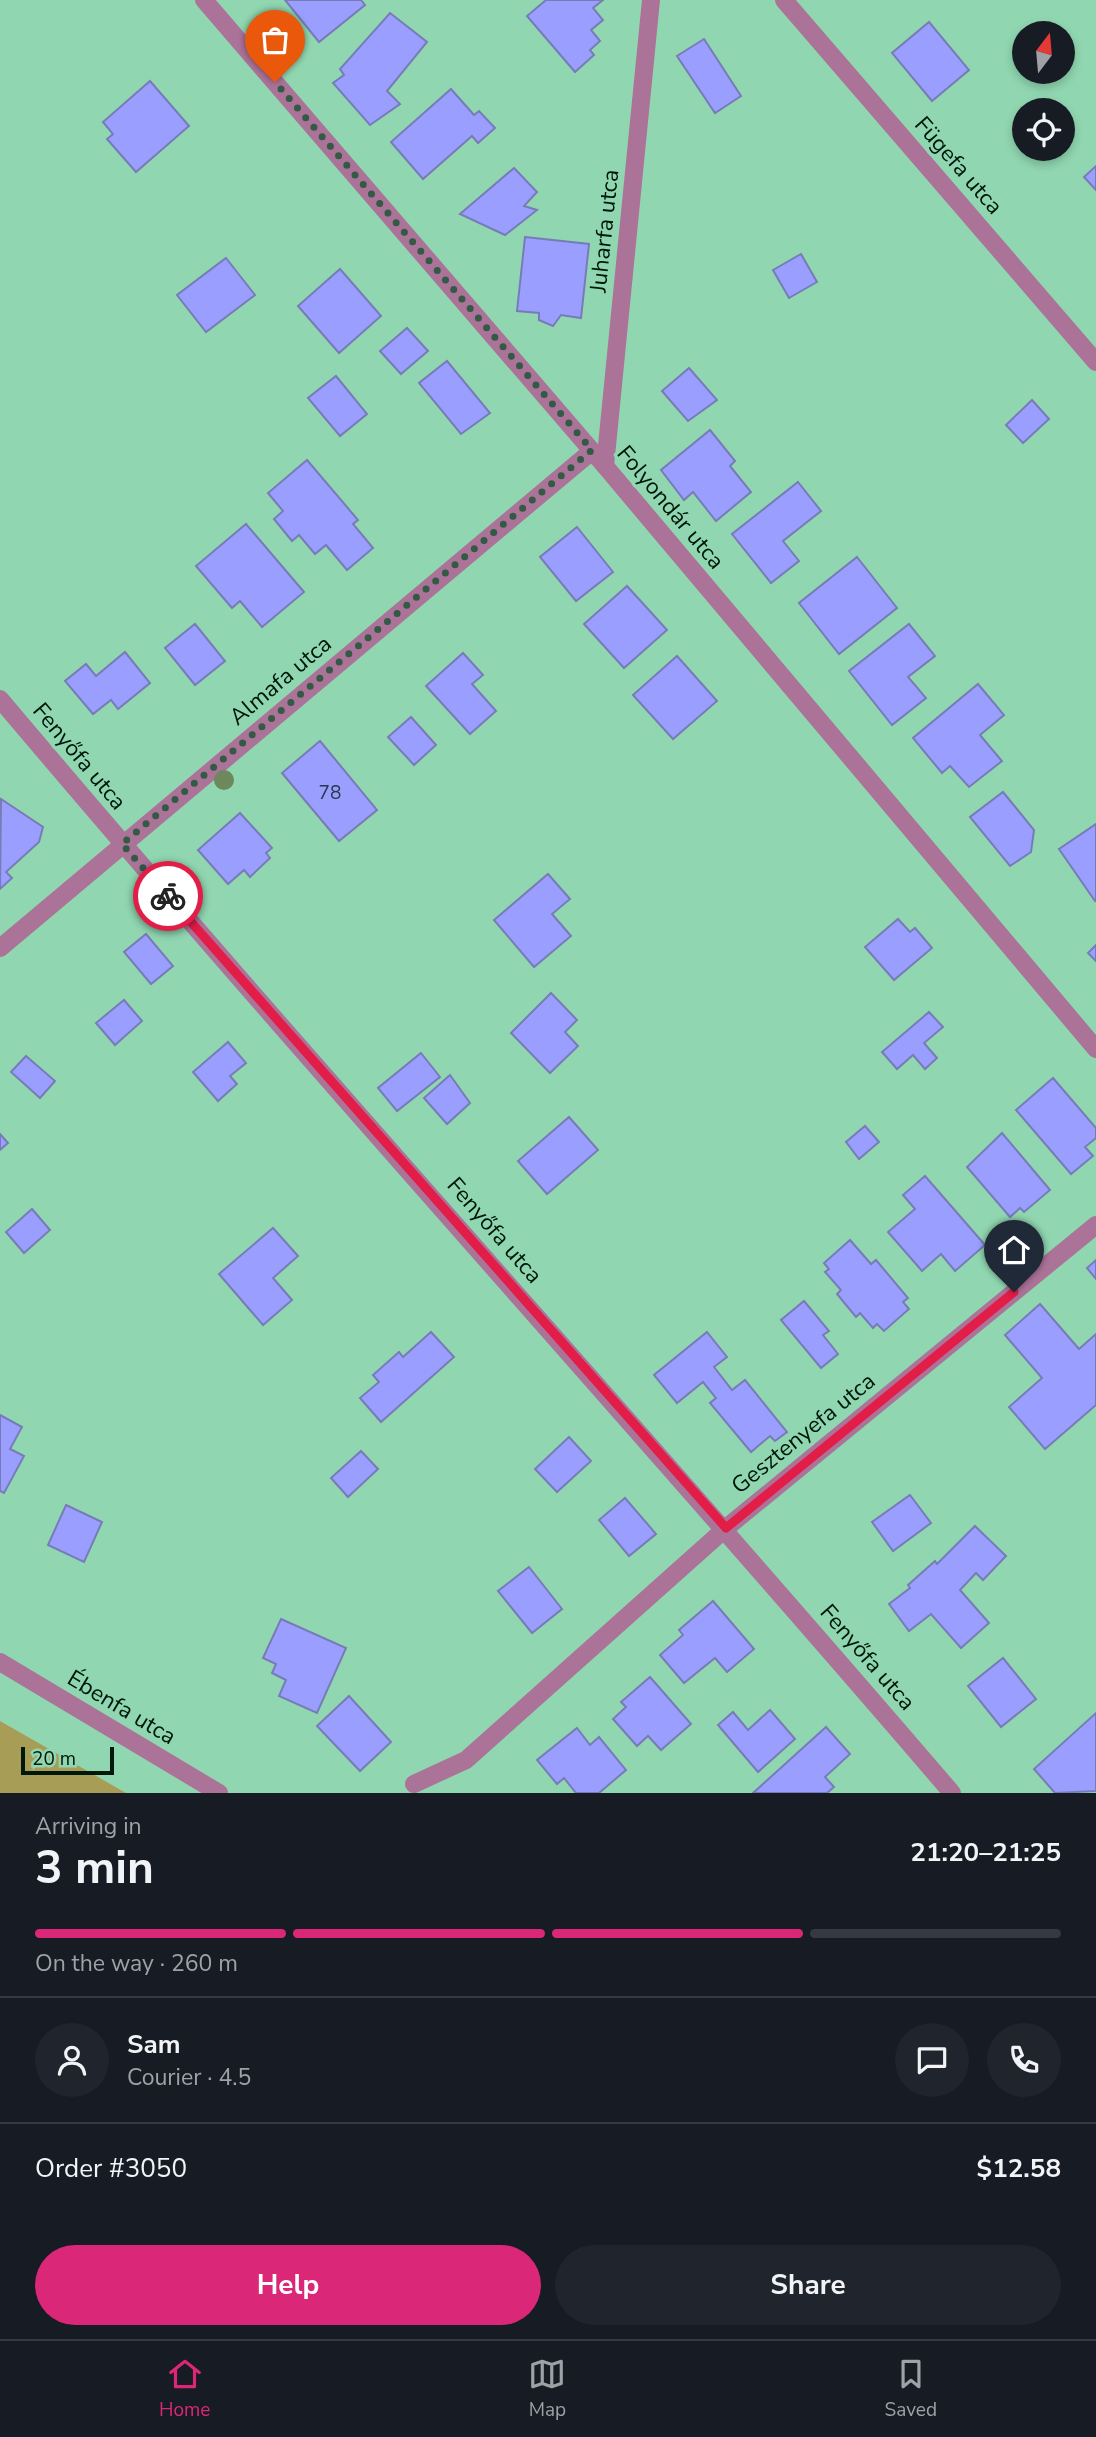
<!DOCTYPE html>
<html lang="en">
<head>
<meta charset="utf-8">
<style>
	:root { --surface:#171b24; --page:#20242c; --text:#f1f3f6; --muted:#9ea1a6; --line:#363941; --accent:#db2777 }
	body { margin:0; font-family:"Nunito Sans",sans-serif; background:var(--page); color:var(--text); height:100vh; display:flex; flex-direction:column; font-size:26px; white-space:nowrap }
	* { box-sizing:border-box; margin:0 }
	p { font-size:23px; color:var(--muted) }
	.icon { flex:none; width:38px; height:38px; fill:none; stroke:currentColor; stroke-width:2; stroke-linecap:round; stroke-linejoin:round }
	.map { position:relative; height:1793px; overflow:hidden }
	.drawer { display:flex; flex-direction:column; background:var(--surface); flex:1 }
	.drawer>* { flex:none }
	.needle { width:46px; rotate:16deg }
	.controls { position:absolute; left:1012px; top:21px; display:grid; gap:14px }
	.controls a { display:grid; place-items:center; width:63px; height:63px; border-radius:50%; background:var(--surface); box-shadow:0 4px 10px #0003; font-size:35px }
	.scale { position:absolute; left:21px; bottom:18px; width:93px; box-sizing:border-box; padding-left:7px; border:4px solid #00170b; border-top:0; font-size:19px; line-height:24px; white-space:nowrap; color:#00170b; -webkit-text-stroke:5px #90d7b1; paint-order:stroke }
	.pin { position:absolute; display:grid; place-items:center; width:60px; height:60px; color:#fff; margin:-72px -30px; border-radius:50% 50% 50% 0; rotate:-45deg; box-shadow:0 0 7px #0007 }
	.pin .icon { rotate:45deg }
	.courier { position:absolute; display:grid; place-items:center; width:70px; height:70px; margin:-35px; border:5px solid #e11d48; border-radius:50%; background:#fff; color:#222; box-shadow:0 2px 9px #0007 }
	.head em { font-style:normal; font-weight:700 }
	.head div { display:flex; flex-direction:column-reverse }
	.head { display:flex; align-items:center; justify-content:space-between; height:119px; padding:0 35px }
	h1 { font-size:46px; font-weight:700; line-height:52px }
	.bar { display:grid; grid-template-columns:repeat(4,1fr); gap:10px 7px; align-content:center; height:84px; padding:0 35px }
	.bar i { height:9px; border-radius:5px; background:var(--line) }
	.bar .selected { background:var(--accent) }
	.bar p { grid-column:span 4 }
	.line { display:flex; align-items:center; gap:18px; padding:0 35px; border-top:2px solid var(--line) }
	.line div { flex:1 }
	.round { display:grid; place-items:center; flex:none; width:74px; height:74px; border-radius:37px; background:var(--page) }
	.cta { display:flex; gap:14px; margin-top:auto; padding:14px 35px }
	.cta a { flex:1; height:80px; border-radius:42px; background:var(--accent); color:#fff; font-size:28px; font-weight:700; line-height:80px; text-align:center }
	.cta a+a { background:var(--page); color:var(--text) }
	.tab-bar { display:flex; justify-content:space-around; align-items:center; height:98px; border-top:2px solid var(--line); background:var(--surface); font-size:19px; color:var(--muted) }
	.tab-bar a { display:grid; justify-items:center; gap:4px }
	.tab-bar .selected { color:var(--accent) }
	.map>svg:first-child { display:block }
	.green { fill:#a89d57 }
	.building { fill:#9a9fff; stroke:#777cb7; stroke-width:2 }
	.lines { fill:none; stroke-linecap:round; stroke-linejoin:round }
	.minor { stroke:#ac7399; stroke-width:18 }
	.tree { fill:#6c885c }
	.done { stroke:#325a45; stroke-width:7; stroke-dasharray:0 12.6 }
	.route { stroke:#e11d48; stroke-width:9 }
	.labels { text-anchor:middle; stroke-width:7; stroke-linejoin:round; paint-order:stroke }
	.number-label { font-size:19px; fill:#263948 }
	.street-label { font-size:23px; fill:#00170b; stroke:#90d7b1 }
</style>
</head>
<body>
<div class="map">
<svg width="1096" height="1793" viewBox="0 0 1096 1793">
	<rect width="100%" height="100%" fill="#90d7b1"/>
	<path class="green" d="M0,1721L126,1793H0Z"/>
	<g class="building">
		<path d="M285,0H361L365,5L319,42Z"/>
		<path d="M546,0H603L593,8L603,20L591,30L600,41L590,50L594,55L575,72L527,16Z"/>
		<path d="M390,13L427,42L387,91L400,104L370,125L333,83L344,75L340,69Z"/>
		<path d="M929,22L969,70L932,101L892,53Z"/>
		<path d="M704,39L741,96L715,113L677,56Z"/>
		<path d="M150,81L189,126L136,172L107,139L113,134L103,122Z"/>
		<path d="M451,89L474,115L479,111L495,128L478,143L472,136L423,179L391,142Z"/>
		<path d="M1096,166V190L1084,177Z"/>
		<path d="M514,168L537,192L524,206L537,210L505,235L460,214Z"/>
		<path d="M525,237L589,244L581,318L561,315L553,326L539,320V313L517,311Z"/>
		<path d="M801,254L817,282L789,298L773,270Z"/>
		<path d="M226,258L255,295L206,332L177,295Z"/>
		<path d="M340,269L381,316L339,353L298,306Z"/>
		<path d="M407,328L428,351L401,374L380,351Z"/>
		<path d="M447,361L490,413L461,434L419,383Z"/>
		<path d="M689,368L717,400L688,421L662,391Z"/>
		<path d="M336,376L367,414L340,436L308,398Z"/>
		<path d="M1032,400L1049,419L1023,443L1006,425Z"/>
		<path d="M710,430L735,461L730,466L751,492L716,521L693,492L684,500L661,470Z"/>
		<path d="M307,460L358,520L353,524L373,548L347,570L326,545L315,554L299,535L292,541L274,519L283,511L268,493Z"/>
		<path d="M798,482L821,511L783,541L799,561L771,583L732,534Z"/>
		<path d="M246,524L304,592L262,627L240,601L232,608L196,566Z"/>
		<path d="M577,527L613,572L576,601L540,557Z"/>
		<path d="M857,557L897,608L839,654L799,603Z"/>
		<path d="M627,586L667,630L624,668L584,624Z"/>
		<path d="M195,624L225,661L195,685L165,648Z"/>
		<path d="M909,624L935,656L908,677L926,698L892,725L849,671Z"/>
		<path d="M125,652L150,683L118,709L111,700L93,714L65,681L86,664L96,676Z"/>
		<path d="M463,653L483,675L472,684L496,711L470,734L426,686Z"/>
		<path d="M677,656L717,701L673,739L633,695Z"/>
		<path d="M978,684L1004,715L980,735L1002,761L969,787L950,766L942,773L913,738Z"/>
		<path d="M411,717L436,745L414,765L388,737Z"/>
		<path d="M320,741L377,810L339,841L282,773Z"/>
		<path d="M1003,792L1034,830L1031,852L1010,866L970,817Z"/>
		<path d="M1,799L43,827L39,842L6,872L12,878L0,889Z"/>
		<path d="M240,813L272,848L266,853L270,858L250,877L244,870L228,884L198,850Z"/>
		<path d="M1096,824V900L1095,901L1059,849Z"/>
		<path d="M548,874L570,899L552,914L571,936L534,967L494,920Z"/>
		<path d="M898,919L910,932L915,928L932,948L894,980L865,947Z"/>
		<path d="M146,934L173,966L151,984L124,952Z"/>
		<path d="M1096,945V961L1088,953Z"/>
		<path d="M551,993L577,1020L565,1032L578,1046L550,1073L511,1033Z"/>
		<path d="M124,1000L142,1021L115,1045L96,1023Z"/>
		<path d="M929,1012L943,1027L924,1043L937,1058L925,1069L913,1055L897,1069L882,1052Z"/>
		<path d="M228,1042L246,1063L230,1076L237,1084L218,1101L193,1072Z"/>
		<path d="M421,1053L440,1077L397,1111L378,1088Z"/>
		<path d="M26,1056L55,1081L40,1098L11,1072Z"/>
		<path d="M450,1075L470,1103L447,1124L424,1098Z"/>
		<path d="M1053,1078L1096,1128V1138L1085,1147L1093,1156L1071,1174L1016,1110Z"/>
		<path d="M569,1117L598,1150L547,1194L518,1161Z"/>
		<path d="M865,1126L879,1142L859,1159L846,1142Z"/>
		<path d="M1002,1133L1050,1190L1024,1212L1020,1208L1010,1217L967,1167Z"/>
		<path d="M0,1134L8,1143L0,1150Z"/>
		<path d="M925,1176L985,1245L955,1271L941,1254L922,1271L888,1232L915,1209L903,1195Z"/>
		<path d="M32,1209L50,1230L24,1253L6,1232Z"/>
		<path d="M273,1228L298,1256L273,1278L292,1300L263,1325L219,1274Z"/>
		<path d="M850,1240L871,1264L876,1260L908,1298L903,1302L909,1309L884,1331L877,1324L873,1328L860,1313L856,1317L837,1294L841,1290L825,1272L829,1269L824,1263Z"/>
		<path d="M1096,1260V1279L1087,1268Z"/>
		<path d="M804,1301L829,1331L823,1335L838,1354L821,1368L781,1320Z"/>
		<path d="M1040,1304L1079,1349L1096,1334V1405L1045,1449L1009,1407L1042,1378L1005,1335Z"/>
		<path d="M431,1332L454,1357L381,1422L360,1398L379,1382L373,1375L399,1352L403,1357Z"/>
		<path d="M707,1332L727,1357L714,1367L732,1390L745,1380L787,1432L775,1441L770,1436L751,1452L710,1403L716,1398L703,1382L677,1403L654,1375Z"/>
		<path d="M0,1415L22,1427L10,1449L24,1456L4,1493L0,1491Z"/>
		<path d="M569,1437L591,1461L557,1492L535,1469Z"/>
		<path d="M361,1451L378,1469L348,1497L331,1478Z"/>
		<path d="M910,1495L931,1523L893,1551L872,1522Z"/>
		<path d="M625,1498L656,1534L629,1556L599,1520Z"/>
		<path d="M66,1505L102,1522L84,1562L48,1545Z"/>
		<path d="M975,1526L1006,1556L983,1580L976,1573L960,1590L989,1623L961,1648L931,1614L909,1631L889,1604L910,1588L908,1585L935,1561L937,1564Z"/>
		<path d="M529,1567L562,1609L532,1633L498,1591Z"/>
		<path d="M713,1601L754,1649L727,1672L715,1658L684,1683L660,1655L683,1635L679,1630Z"/>
		<path d="M281,1619L346,1648L317,1713L279,1696L286,1680L272,1673L276,1664L263,1658Z"/>
		<path d="M1003,1658L1036,1699L1001,1727L968,1686Z"/>
		<path d="M650,1677L691,1724L661,1750L648,1736L637,1746L613,1719L626,1707L621,1702Z"/>
		<path d="M349,1696L391,1742L360,1771L317,1726Z"/>
		<path d="M770,1710L795,1739L758,1772L718,1725L733,1712L748,1730Z"/>
		<path d="M1096,1713V1791L1055,1793L1034,1769Z"/>
		<path d="M826,1727L850,1754L825,1777L834,1787L827,1793H753Z"/>
		<path d="M577,1728L590,1745L599,1737L626,1770L599,1793H576L564,1778L557,1784L537,1760Z"/>
	</g>
	<g class="lines">
		<g class="minor">
			<path d="M204,0L605,466L1096,1049"/>
			<path d="M784,0L1096,362"/>
			<path d="M605,466L651,0"/>
			<path d="M0,699C312,1069 638,1426 952,1793"/>
			<path d="M0,948L592,451"/>
			<path d="M0,1662L219,1793"/>
			<path d="M414,1784L466,1760L726,1528L1096,1225"/>
		</g>
	</g>
	<circle class="tree" cx="224" cy="780" r="10"/>
	<g class="lines">
		<path class="done" d="M168,896L122,844L592,450L275,82"/>
		<path class="route" d="M168,896L726,1528L1014,1292"/>
	</g>
	<g class="labels">
		<g class="number-label">
			<text x="330" y="799">78</text>
		</g>
		<g class="street-label">
			<text transform="translate(959 165) rotate(49)" y="8">Fügefa utca</text>
			<text transform="translate(604 231) rotate(-84)" y="8">Juharfa utca</text>
			<text transform="translate(671 507) rotate(50)" y="8">Folyondár utca</text>
			<text transform="translate(280 680) rotate(-40)" y="8">Almafa utca</text>
			<text transform="translate(80 756) rotate(50)" y="8">Fenyőfa utca</text>
			<text transform="translate(495 1230) rotate(49)" y="8">Fenyőfa utca</text>
			<text transform="translate(803 1433) rotate(-39)" y="8">Gesztenyefa utca</text>
			<text transform="translate(868 1657) rotate(49)" y="8">Fenyőfa utca</text>
			<text transform="translate(122 1707) rotate(31)" y="8">Ébenfa utca</text>
		</g>
	</g>
</svg>
<div class="controls">
<a><svg class="needle" viewBox="-14 -14 28 28"><path d="M0-13l5 13h-10z" fill="#e53935"/><path d="M0 13l5-13h-10z" fill="#9ea1a6"/></svg></a>
<a><svg class="icon" aria-label="locate" viewBox="0 0 24 24"><circle cx="12" cy="12" r="6"/><path d="M12 2v4M12 18v4M2 12h4M18 12h4"/></svg></a>
</div>
<div class="scale">20 m</div>
<div class="pin" style="left:275px;top:82px;background:#ea580c"><svg class="icon" aria-label="bag" viewBox="0 0 24 24"><path d="M5 8h14l-1 12H6zM9 8a3 3 0 0 1 6 0"/></svg></div>
<div class="pin" style="left:1014px;top:1292px;background:#1f2937"><svg class="icon" aria-label="home" viewBox="0 0 24 24"><path d="M3 11l9-7 9 7M6 9v11h12V9"/></svg></div>
<div class="courier" style="left:168px;top:896px"><svg class="icon" aria-label="bike" viewBox="0 0 24 24"><circle cx="6" cy="16" r="4"/><circle cx="18" cy="16" r="4"/><path d="M6 16l4-8h5l3 8M10 8l3 8H6M13 5h3"/></svg></div>
</div>
<section class="drawer">
<div class="head"><div><h1>3 min</h1><p>Arriving in</p></div><em>21:20–21:25</em></div>
<div class="bar"><i class="selected"></i><i class="selected"></i><i class="selected"></i><i></i><p>On the way · 260 m</p></div>
<div class="line" style="height:126px"><a class="round"><svg class="icon" aria-label="person" viewBox="0 0 24 24"><circle cx="12" cy="8" r="4"/><path d="M4 21q1-7 8-7t8 7"/></svg></a><div><b>Sam</b><p>Courier · 4.5</p></div><a class="round"><svg class="icon" aria-label="chat" viewBox="0 0 24 24"><path d="M4 5h16v11H9l-5 4z"/></svg></a><a class="round"><svg class="icon" aria-label="phone" viewBox="0 0 24 24"><path d="M5 4h4l2 5-3 2q2 4 5 5l2-3 5 2v4C11 20 4 13 5 4z"/></svg></a></div>
<div class="line" style="height:91px"><div>Order #3050</div><b>$12.58</b></div>
<div class="cta"><a>Help</a><a>Share</a></div>
</section>
<nav class="tab-bar">
<a class="selected"><svg class="icon" aria-label="home" viewBox="0 0 24 24"><path d="M3 11l9-7 9 7M6 9v11h12V9"/></svg>Home</a>
<a><svg class="icon" aria-label="map" viewBox="0 0 24 24"><path d="M3 6l6-2 6 2 6-2v14l-6 2-6-2-6 2zM9 4v14M15 6v14"/></svg>Map</a>
<a><svg class="icon" aria-label="saved" viewBox="0 0 24 24"><path d="M7 4h10v16l-5-4-5 4z"/></svg>Saved</a>
</nav>
</body>
</html>
